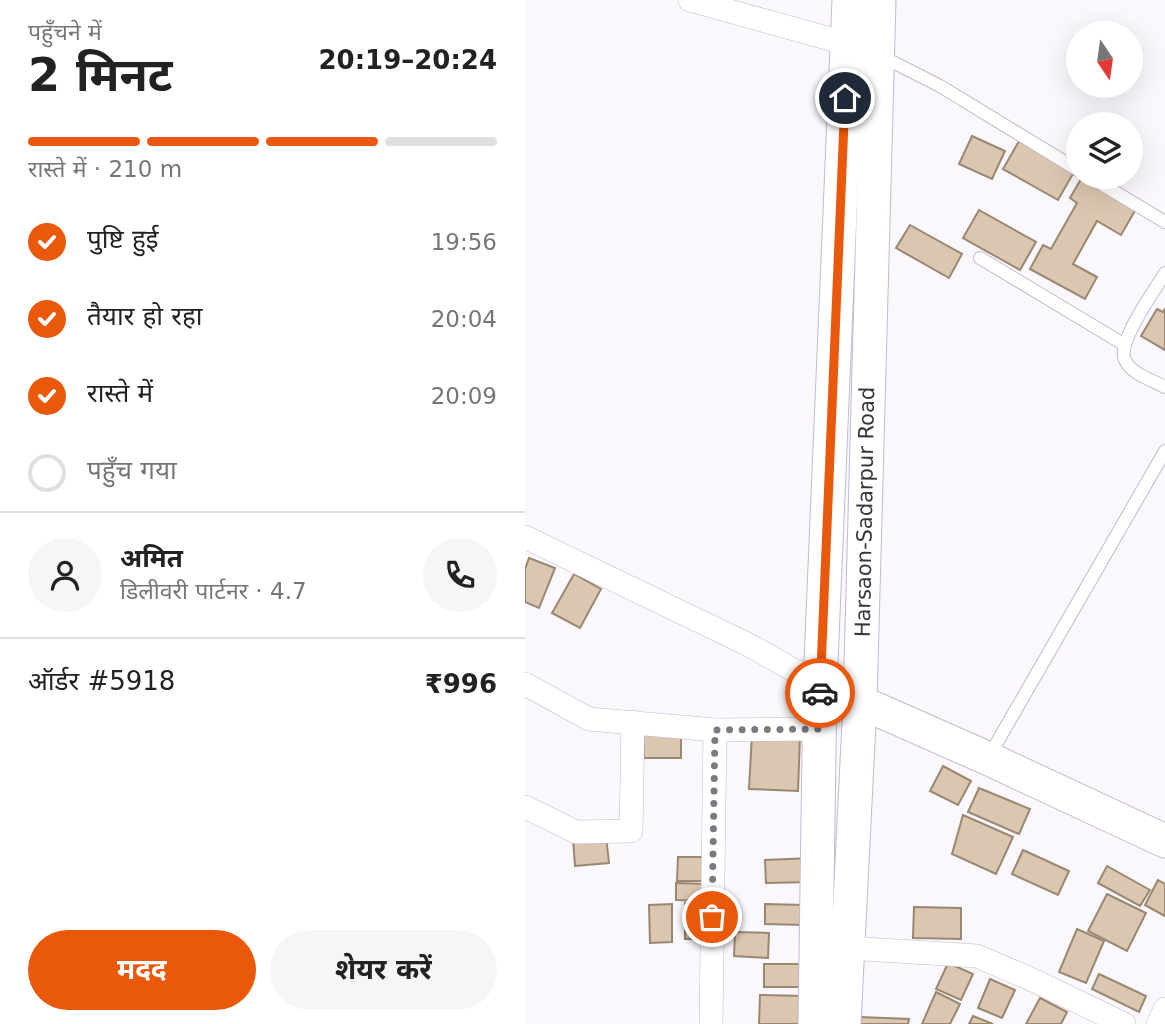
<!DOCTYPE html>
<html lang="hi">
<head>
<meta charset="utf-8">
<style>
	:root { --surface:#fff; --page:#f6f6f6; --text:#222; --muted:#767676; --line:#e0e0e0; --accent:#ea580c }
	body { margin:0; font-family:"DejaVu Sans","Noto Sans Devanagari",sans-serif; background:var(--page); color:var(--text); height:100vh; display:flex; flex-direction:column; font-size:26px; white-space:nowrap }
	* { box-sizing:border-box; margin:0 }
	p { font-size:23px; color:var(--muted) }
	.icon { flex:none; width:38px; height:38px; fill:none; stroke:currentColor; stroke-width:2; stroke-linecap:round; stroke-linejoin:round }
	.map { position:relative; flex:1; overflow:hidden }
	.details { display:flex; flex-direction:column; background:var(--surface); width:525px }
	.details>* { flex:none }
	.needle { width:46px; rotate:167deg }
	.buttons { position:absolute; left:541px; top:21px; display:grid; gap:14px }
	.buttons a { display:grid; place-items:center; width:77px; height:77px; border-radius:50%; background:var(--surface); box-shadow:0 7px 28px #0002; font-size:35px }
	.pin { position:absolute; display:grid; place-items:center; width:60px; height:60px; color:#fff; margin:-30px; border:4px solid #fff; border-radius:50%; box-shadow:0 2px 7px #0007 }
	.courier { position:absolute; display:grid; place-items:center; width:70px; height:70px; margin:-35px; border:5px solid #ea580c; border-radius:50%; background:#fff; color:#222; box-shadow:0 2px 9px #0007 }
	.head em { font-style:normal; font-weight:700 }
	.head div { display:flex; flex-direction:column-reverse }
	.head { display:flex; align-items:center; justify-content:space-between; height:119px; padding:0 28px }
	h1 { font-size:46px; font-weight:700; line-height:52px }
	.bar { display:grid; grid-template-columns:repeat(4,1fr); gap:10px 7px; align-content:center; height:84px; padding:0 28px }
	.bar i { height:9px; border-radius:5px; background:var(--line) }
	.bar .active { background:var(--accent) }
	.bar p { grid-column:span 4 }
	.line { display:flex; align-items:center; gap:18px; padding:0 28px; border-top:2px solid var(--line) }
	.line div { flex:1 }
	.round { display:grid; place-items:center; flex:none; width:74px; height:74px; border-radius:37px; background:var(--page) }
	ol { padding:0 28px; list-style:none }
	li { display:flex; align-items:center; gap:21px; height:77px }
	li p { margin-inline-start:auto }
	li .icon { padding:7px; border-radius:50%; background:var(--accent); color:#fff; stroke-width:4 }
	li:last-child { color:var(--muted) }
	li i { width:38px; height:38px; border:4px solid var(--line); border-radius:50% }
	.cta { display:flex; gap:14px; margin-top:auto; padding:14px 28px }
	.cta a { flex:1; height:80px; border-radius:42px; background:var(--accent); color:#fff; font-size:28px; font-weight:700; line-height:80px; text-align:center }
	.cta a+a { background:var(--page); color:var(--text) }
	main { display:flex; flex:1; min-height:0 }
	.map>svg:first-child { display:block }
	.building { fill:#dbc7af; stroke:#998771; stroke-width:2 }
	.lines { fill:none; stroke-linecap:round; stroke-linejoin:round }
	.lane-casing { stroke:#c5b8d2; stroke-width:14 }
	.street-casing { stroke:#c5b8d2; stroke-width:24 }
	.secondary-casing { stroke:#c5b8d2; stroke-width:35 }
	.lane { stroke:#fff; stroke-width:12 }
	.street { stroke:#fff; stroke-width:23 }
	.secondary { stroke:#fff; stroke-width:33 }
	.done { stroke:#7d7882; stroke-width:7; stroke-dasharray:0 12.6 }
	.route { stroke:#ea580c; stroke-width:9 }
	.labels { text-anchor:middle; stroke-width:5; stroke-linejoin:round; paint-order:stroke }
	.street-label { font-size:21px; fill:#3a343f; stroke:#fff }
</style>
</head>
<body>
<main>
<section class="details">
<div class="head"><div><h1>2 मिनट</h1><p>पहुँचने में</p></div><em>20:19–20:24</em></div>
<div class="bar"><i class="active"></i><i class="active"></i><i class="active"></i><i></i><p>रास्ते में · 210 m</p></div>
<ol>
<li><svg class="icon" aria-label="check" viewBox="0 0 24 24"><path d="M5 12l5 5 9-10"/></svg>पुष्टि हुई<p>19:56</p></li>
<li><svg class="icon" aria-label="check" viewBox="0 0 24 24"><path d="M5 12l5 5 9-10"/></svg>तैयार हो रहा<p>20:04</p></li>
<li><svg class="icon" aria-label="check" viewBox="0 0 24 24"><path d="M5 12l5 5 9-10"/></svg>रास्ते में<p>20:09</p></li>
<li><i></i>पहुँच गया</li>
</ol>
<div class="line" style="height:126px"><a class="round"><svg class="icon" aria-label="person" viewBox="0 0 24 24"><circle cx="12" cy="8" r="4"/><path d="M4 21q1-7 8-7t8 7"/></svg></a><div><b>अमित</b><p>डिलीवरी पार्टनर · 4.7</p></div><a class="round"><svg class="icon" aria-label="phone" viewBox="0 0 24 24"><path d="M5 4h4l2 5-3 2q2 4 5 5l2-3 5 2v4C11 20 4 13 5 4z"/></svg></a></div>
<div class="line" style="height:91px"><div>ऑर्डर #5918</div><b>₹996</b></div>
<div class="cta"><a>मदद</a><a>शेयर करें</a></div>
</section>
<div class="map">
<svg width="640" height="1024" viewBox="0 0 640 1024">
	<rect width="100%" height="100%" fill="#faf7fd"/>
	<g class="building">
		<path d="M447,136L480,151L467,179L434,164Z"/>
		<path d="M494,141L549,172L533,200L478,169Z"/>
		<path d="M556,179L611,209L596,235L572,221L548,264L572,277L560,299L505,269L518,245L526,249L552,203L545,198Z"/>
		<path d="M454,210L511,242L495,270L438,238Z"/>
		<path d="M385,225L437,254L424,278L371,248Z"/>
		<path d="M632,309L638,312L640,309V350L616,336Z"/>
		<path d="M4,558L30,568L14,608L0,602V569Z"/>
		<path d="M49,574L76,589L55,628L27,613Z"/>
		<rect x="119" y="733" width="37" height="25"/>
		<path d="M227,734L275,736L273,791L224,789Z"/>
		<path d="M418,766L446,781L433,805L405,791Z"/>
		<path d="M454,788L505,809L494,834L443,812Z"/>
		<path d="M438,815L488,837L471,874L427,854Z"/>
		<path d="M81,836L84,863L50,866L48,839Z"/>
		<path d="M498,850L544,871L533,895L487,874Z"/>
		<path d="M153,857H185L184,881H152Z"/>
		<path d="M287,858V882L241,883L240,860Z"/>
		<path d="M582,866L625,890L615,906L573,883Z"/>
		<path d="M633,880L640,884V916L620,905Z"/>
		<path d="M151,883L182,884L181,901L151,900Z"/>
		<path d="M582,894L621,913L602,951L563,931Z"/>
		<rect x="160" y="903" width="20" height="36"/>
		<path d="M147,904V942L125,943L124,905Z"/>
		<path d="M240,904L279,905V925L240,924Z"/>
		<path d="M389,907L436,908V939L388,938Z"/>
		<path d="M552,929L579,941L561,983L534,972Z"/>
		<path d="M210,932L244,933L243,958L209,956Z"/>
		<path d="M423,963L448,974L436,1000L411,989Z"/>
		<rect x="239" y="964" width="37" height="23"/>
		<path d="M574,974L621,996L614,1012L567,989Z"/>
		<path d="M465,979L490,990L477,1018L453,1008Z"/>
		<path d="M411,992L435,1004L425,1024H397Z"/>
		<path d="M235,995L280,996L279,1024H234Z"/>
		<path d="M515,998L542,1012L536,1024H501Z"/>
		<path d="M448,1016L468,1024H444Z"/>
		<path d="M335,1017L384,1019L383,1024H335Z"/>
	</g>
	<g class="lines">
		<g class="lane-casing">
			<g id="lane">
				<path d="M356,56L415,86L553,170"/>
				<path d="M565,177L640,222"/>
				<path d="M455,258L600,345"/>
				<path d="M640,273C630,290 591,343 600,360C606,374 627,380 640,387"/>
				<path d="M463,758L640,451"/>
			</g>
		</g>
		<g class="street-casing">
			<g id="street">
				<path d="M165,0L334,47"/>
				<path d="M0,537L224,645L295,685"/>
				<path d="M0,684L64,719L190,730L296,729"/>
				<path d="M0,807L51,832L106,831L108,722"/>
				<path d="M323,948L452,956L510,981L599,1024"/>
				<path d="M186,1024L190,730"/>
				<path d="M633,1024L640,1009"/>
			</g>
		</g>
		<g class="secondary-casing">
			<g id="secondary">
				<path d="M317,694L462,758L640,841"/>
				<path d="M290,1024L295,685L324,0"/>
				<path d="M319,1024L335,702L354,0"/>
			</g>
		</g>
		<use href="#lane" class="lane"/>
		<use href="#street" class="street"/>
		<use href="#secondary" class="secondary"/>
	</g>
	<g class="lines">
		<path class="done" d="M187,917L190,730L296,729L295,693"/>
		<path class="route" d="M295,693L320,98"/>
	</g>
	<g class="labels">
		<g class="street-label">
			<text transform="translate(340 512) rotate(-89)" y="7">Harsaon-Sadarpur Road</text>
		</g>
	</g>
</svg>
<div class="buttons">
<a><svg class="needle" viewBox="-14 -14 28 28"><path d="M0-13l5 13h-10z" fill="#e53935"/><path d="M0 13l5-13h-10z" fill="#767676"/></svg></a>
<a><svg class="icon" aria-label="layers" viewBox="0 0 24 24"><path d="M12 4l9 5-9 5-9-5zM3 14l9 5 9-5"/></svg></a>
</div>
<div class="pin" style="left:187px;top:917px;background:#ea580c"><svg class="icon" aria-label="bag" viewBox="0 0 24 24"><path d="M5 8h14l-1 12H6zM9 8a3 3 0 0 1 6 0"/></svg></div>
<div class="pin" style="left:320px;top:98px;background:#1f2937"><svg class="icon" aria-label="home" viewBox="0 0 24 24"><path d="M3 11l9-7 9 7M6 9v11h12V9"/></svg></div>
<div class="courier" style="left:295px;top:693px"><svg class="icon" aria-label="car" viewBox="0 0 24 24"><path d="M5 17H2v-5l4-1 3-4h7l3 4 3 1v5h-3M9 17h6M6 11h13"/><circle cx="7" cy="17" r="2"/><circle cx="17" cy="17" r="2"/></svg></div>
</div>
</main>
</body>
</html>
